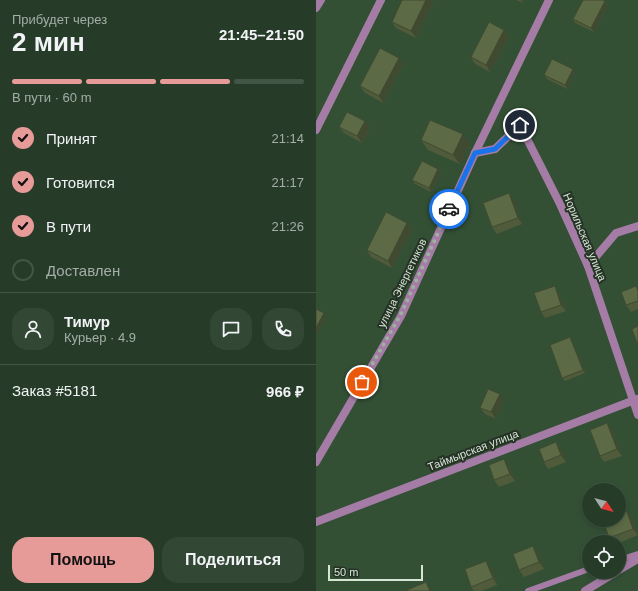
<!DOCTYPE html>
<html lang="ru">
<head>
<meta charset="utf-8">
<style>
	:root { --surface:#263c28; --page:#324734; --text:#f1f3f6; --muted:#a4ada8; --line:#425645; --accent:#e69b98 }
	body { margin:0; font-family:Arial,sans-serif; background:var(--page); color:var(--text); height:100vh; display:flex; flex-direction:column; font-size:15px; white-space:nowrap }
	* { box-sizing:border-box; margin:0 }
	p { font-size:13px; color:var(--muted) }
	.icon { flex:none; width:22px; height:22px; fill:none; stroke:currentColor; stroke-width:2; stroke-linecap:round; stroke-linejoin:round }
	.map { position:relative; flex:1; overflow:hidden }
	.panel { display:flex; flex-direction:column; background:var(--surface); width:316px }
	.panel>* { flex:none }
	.needle { width:26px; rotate:126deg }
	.buttons { position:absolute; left:266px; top:483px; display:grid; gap:8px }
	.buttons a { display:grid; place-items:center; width:44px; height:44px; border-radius:50%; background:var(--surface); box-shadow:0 2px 6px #0003,0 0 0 1px var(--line); font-size:20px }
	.scale { position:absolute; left:12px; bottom:10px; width:95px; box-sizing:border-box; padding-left:4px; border:2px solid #d5e6d5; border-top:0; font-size:11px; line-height:14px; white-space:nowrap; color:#d5e6d5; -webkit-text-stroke:3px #253225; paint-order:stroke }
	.pin { position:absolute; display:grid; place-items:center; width:34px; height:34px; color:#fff; margin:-17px; border:2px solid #fff; border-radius:50%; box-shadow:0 1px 4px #0007 }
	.courier { position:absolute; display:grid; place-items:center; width:40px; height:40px; margin:-20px; border:3px solid #1a73e8; border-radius:50%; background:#fff; color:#222; box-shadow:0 1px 5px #0007 }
	.overview em { font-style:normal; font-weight:700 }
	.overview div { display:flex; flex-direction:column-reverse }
	.overview { display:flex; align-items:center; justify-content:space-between; height:68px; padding:0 12px }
	h1 { font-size:26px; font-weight:700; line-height:30px }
	.bar { display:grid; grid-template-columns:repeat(4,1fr); gap:6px 4px; align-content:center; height:48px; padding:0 12px }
	.bar i { height:5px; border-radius:3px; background:var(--line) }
	.bar .active { background:var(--accent) }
	.bar p { grid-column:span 4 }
	.line { display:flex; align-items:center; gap:10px; padding:0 12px; border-top:1px solid var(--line) }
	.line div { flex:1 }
	.round { display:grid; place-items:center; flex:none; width:42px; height:42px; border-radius:16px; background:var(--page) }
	ol { padding:0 12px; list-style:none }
	li { display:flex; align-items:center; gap:12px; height:44px }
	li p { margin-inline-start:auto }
	li .icon { padding:4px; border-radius:50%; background:var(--accent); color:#111; stroke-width:4 }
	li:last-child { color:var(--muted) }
	li i { width:22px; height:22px; border:2px solid var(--line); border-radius:50% }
	.cta { display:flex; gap:8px; margin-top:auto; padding:8px 12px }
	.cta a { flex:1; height:46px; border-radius:16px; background:var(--accent); color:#111; font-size:16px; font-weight:700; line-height:46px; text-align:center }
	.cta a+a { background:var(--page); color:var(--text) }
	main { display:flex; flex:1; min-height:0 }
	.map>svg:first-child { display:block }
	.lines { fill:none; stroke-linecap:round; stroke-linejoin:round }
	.lane { stroke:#a57ca6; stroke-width:6 }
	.street { stroke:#a57ca6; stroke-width:8 }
	.wall { fill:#4f5b3b }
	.shaded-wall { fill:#404a30 }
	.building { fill:#5c6a45; stroke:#404a30 }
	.done { stroke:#9cb29d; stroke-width:4; stroke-dasharray:0 7.2 }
	.route { stroke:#1a73e8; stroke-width:5 }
	.labels { text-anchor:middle; stroke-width:4; stroke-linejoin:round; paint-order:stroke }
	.street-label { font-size:11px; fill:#d5e6d5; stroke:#253225 }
</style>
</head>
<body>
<main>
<section class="panel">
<div class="overview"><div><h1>2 мин</h1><p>Прибудет через</p></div><em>21:45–21:50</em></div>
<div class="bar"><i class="active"></i><i class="active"></i><i class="active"></i><i></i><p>В пути · 60 m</p></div>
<ol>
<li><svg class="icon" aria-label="check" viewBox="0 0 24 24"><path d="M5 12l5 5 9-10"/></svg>Принят<p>21:14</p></li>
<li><svg class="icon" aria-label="check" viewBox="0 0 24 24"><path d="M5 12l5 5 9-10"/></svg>Готовится<p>21:17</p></li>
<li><svg class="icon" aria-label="check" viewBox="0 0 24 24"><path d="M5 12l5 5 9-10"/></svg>В пути<p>21:26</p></li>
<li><i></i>Доставлен</li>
</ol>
<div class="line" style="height:72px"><a class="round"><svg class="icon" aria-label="person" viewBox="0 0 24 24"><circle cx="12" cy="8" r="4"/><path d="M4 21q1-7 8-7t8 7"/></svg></a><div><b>Тимур</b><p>Курьер · 4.9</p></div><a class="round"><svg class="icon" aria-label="chat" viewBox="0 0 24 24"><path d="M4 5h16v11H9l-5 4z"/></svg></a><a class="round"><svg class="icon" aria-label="phone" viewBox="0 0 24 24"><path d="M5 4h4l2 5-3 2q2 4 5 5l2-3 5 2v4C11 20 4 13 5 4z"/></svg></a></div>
<div class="line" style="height:52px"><div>Заказ #5181</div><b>966 ₽</b></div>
<div class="cta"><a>Помощь</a><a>Поделиться</a></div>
</section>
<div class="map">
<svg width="322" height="591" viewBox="0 0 322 591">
	<rect width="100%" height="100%" fill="#335035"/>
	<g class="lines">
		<g class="lane">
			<path d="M303,560L322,554"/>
			<path d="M212,591L273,569"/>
		</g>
		<g class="street">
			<path d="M0,8L5,0"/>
			<path d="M0,130L65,0"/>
			<path d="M159,153L179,149L204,125L244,204L272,266L322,415"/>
			<path d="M272,266L300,233L322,226"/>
			<path d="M0,462L85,316L159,153L233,0"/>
			<path d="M0,522L321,399"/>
			<path d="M303,570L322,559"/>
			<path d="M269,591L300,572"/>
		</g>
	</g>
	<g class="wall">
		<path d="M86,0H118L100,38L80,28L76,22Z"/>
		<path d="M200,0H209L207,3Z"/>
		<path d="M289,1L292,5L278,32L259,23L257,19Z"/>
		<path d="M188,30L193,37L174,72L159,64L155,57Z"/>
		<path d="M87,64L67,103L49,93L44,86Z"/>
		<path d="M259,72L251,89L231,79L228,75Z"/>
		<path d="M49,121L54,128L46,143L28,133L23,127Z"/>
		<path d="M105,140L153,144L144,164L112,150Z"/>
		<path d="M122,169L125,172L115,192L99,184L96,180Z"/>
		<path d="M198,200L206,224L181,234L176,227Z"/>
		<path d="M91,223L96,230L76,268L55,257L51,250Z"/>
		<path d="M322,289V309L315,312L310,305Z"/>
		<path d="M243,293L250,311L229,318L225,312Z"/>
		<path d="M256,341L269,373L249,381L246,378Z"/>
		<path d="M188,400L180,419L169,414L164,408Z"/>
		<path d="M291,423L296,430L306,456L288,462L284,456Z"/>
		<path d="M240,442L245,449L250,462L232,469L228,462Z"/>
		<path d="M193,466L199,481L183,487L178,480Z"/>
		<path d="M315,516L322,535L303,543V542H296L293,538Z"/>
		<path d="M222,553L228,569L208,577L203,570Z"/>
		<path d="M175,568L181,585L166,591H158L155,587Z"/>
	</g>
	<g class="shaded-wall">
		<path d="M110,0H118L100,38L95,31Z"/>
		<path d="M205,0H209L207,3Z"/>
		<path d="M289,1L292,5L278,32L275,28Z"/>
		<path d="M188,30L193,37L174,72L170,65Z"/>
		<path d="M83,58L87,64L67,103L63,96Z"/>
		<path d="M257,69L259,72L251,89L249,85Z"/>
		<path d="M49,121L54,128L46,143L41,136Z"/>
		<path d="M147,134L153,144L144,164L137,155Z"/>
		<path d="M122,169L125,172L115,192L113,188Z"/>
		<path d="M193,193L198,200L206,224L202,218Z"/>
		<path d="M91,223L96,230L76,268L72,261Z"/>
		<path d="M239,286L243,293L250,311L245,305Z"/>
		<path d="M8,313L10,316L0,337V328Z"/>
		<path d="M254,337L256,341L269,373L267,370Z"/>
		<path d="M184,394L188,400L180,419L175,412Z"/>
		<path d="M291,423L296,430L306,456L301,449Z"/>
		<path d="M240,442L245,449L250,462L245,455Z"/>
		<path d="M188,459L193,466L199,481L194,474Z"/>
		<path d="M310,509L315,516L322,535L317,529Z"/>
		<path d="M217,546L222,553L228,569L223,562Z"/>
		<path d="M170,561L175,568L181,585L177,578Z"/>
		<path d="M110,582L115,589L116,591H114Z"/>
	</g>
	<g class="building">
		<path d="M86,0H110L95,31L76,22Z"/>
		<path d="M267,0H287L289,1L275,28L257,19Z"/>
		<path d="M173,22L188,30L170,65L155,57Z"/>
		<path d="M64,48L83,58L63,96L44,86Z"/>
		<path d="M236,59L257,69L249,85L228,75Z"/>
		<path d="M31,112L49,121L41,136L23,127Z"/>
		<path d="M114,120L147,134L137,155L105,140Z"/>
		<path d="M106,161L122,169L113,188L96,180Z"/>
		<path d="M193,193L202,218L176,227L167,203Z"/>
		<path d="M70,212L91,223L72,261L51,250Z"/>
		<path d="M239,286L245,305L225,312L218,293Z"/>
		<path d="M320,286L322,291V301L310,305L305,292Z"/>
		<path d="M0,309L8,313L0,328Z"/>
		<path d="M322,326V345L316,329Z"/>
		<path d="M254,337L267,370L246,378L234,345Z"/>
		<path d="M172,389L184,394L175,412L164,408Z"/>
		<path d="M291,423L301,449L284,456L274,430Z"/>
		<path d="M240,442L245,455L228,462L223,449Z"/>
		<path d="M188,459L194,474L178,480L173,465Z"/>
		<path d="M310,509L317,529L293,538L287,520H303V512Z"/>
		<path d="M217,546L223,562L203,570L197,554Z"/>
		<path d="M170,561L177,578L155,587L149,569Z"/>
		<path d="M110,582L114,591H91V590Z"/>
	</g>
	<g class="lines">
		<path class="done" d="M46,382L84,316L133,209"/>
		<path class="route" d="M133,209L159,153L179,149L204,125"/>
	</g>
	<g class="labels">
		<g class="street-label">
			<text transform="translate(269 237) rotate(67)" y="4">Норильская улица</text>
			<text transform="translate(86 283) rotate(-64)" y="4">улица Энергетиков</text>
			<text transform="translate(157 450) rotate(-21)" y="4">Таймырская улица</text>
		</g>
	</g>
</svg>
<div class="buttons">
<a><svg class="needle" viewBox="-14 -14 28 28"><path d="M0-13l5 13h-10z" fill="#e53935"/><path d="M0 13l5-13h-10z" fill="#a4ada8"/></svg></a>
<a><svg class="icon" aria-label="locate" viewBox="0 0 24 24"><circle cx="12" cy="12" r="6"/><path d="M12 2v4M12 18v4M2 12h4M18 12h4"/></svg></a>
</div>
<div class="scale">50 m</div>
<div class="pin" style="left:46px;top:382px;background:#ea580c"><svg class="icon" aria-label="bag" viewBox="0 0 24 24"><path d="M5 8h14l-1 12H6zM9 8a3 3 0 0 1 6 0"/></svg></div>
<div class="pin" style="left:204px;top:125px;background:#1f2937"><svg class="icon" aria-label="home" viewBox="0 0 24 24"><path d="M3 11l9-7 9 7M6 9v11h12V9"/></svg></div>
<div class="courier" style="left:133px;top:209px"><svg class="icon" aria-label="car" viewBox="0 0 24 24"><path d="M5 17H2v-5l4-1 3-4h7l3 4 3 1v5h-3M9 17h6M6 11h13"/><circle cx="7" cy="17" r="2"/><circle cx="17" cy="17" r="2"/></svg></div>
</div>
</main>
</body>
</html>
